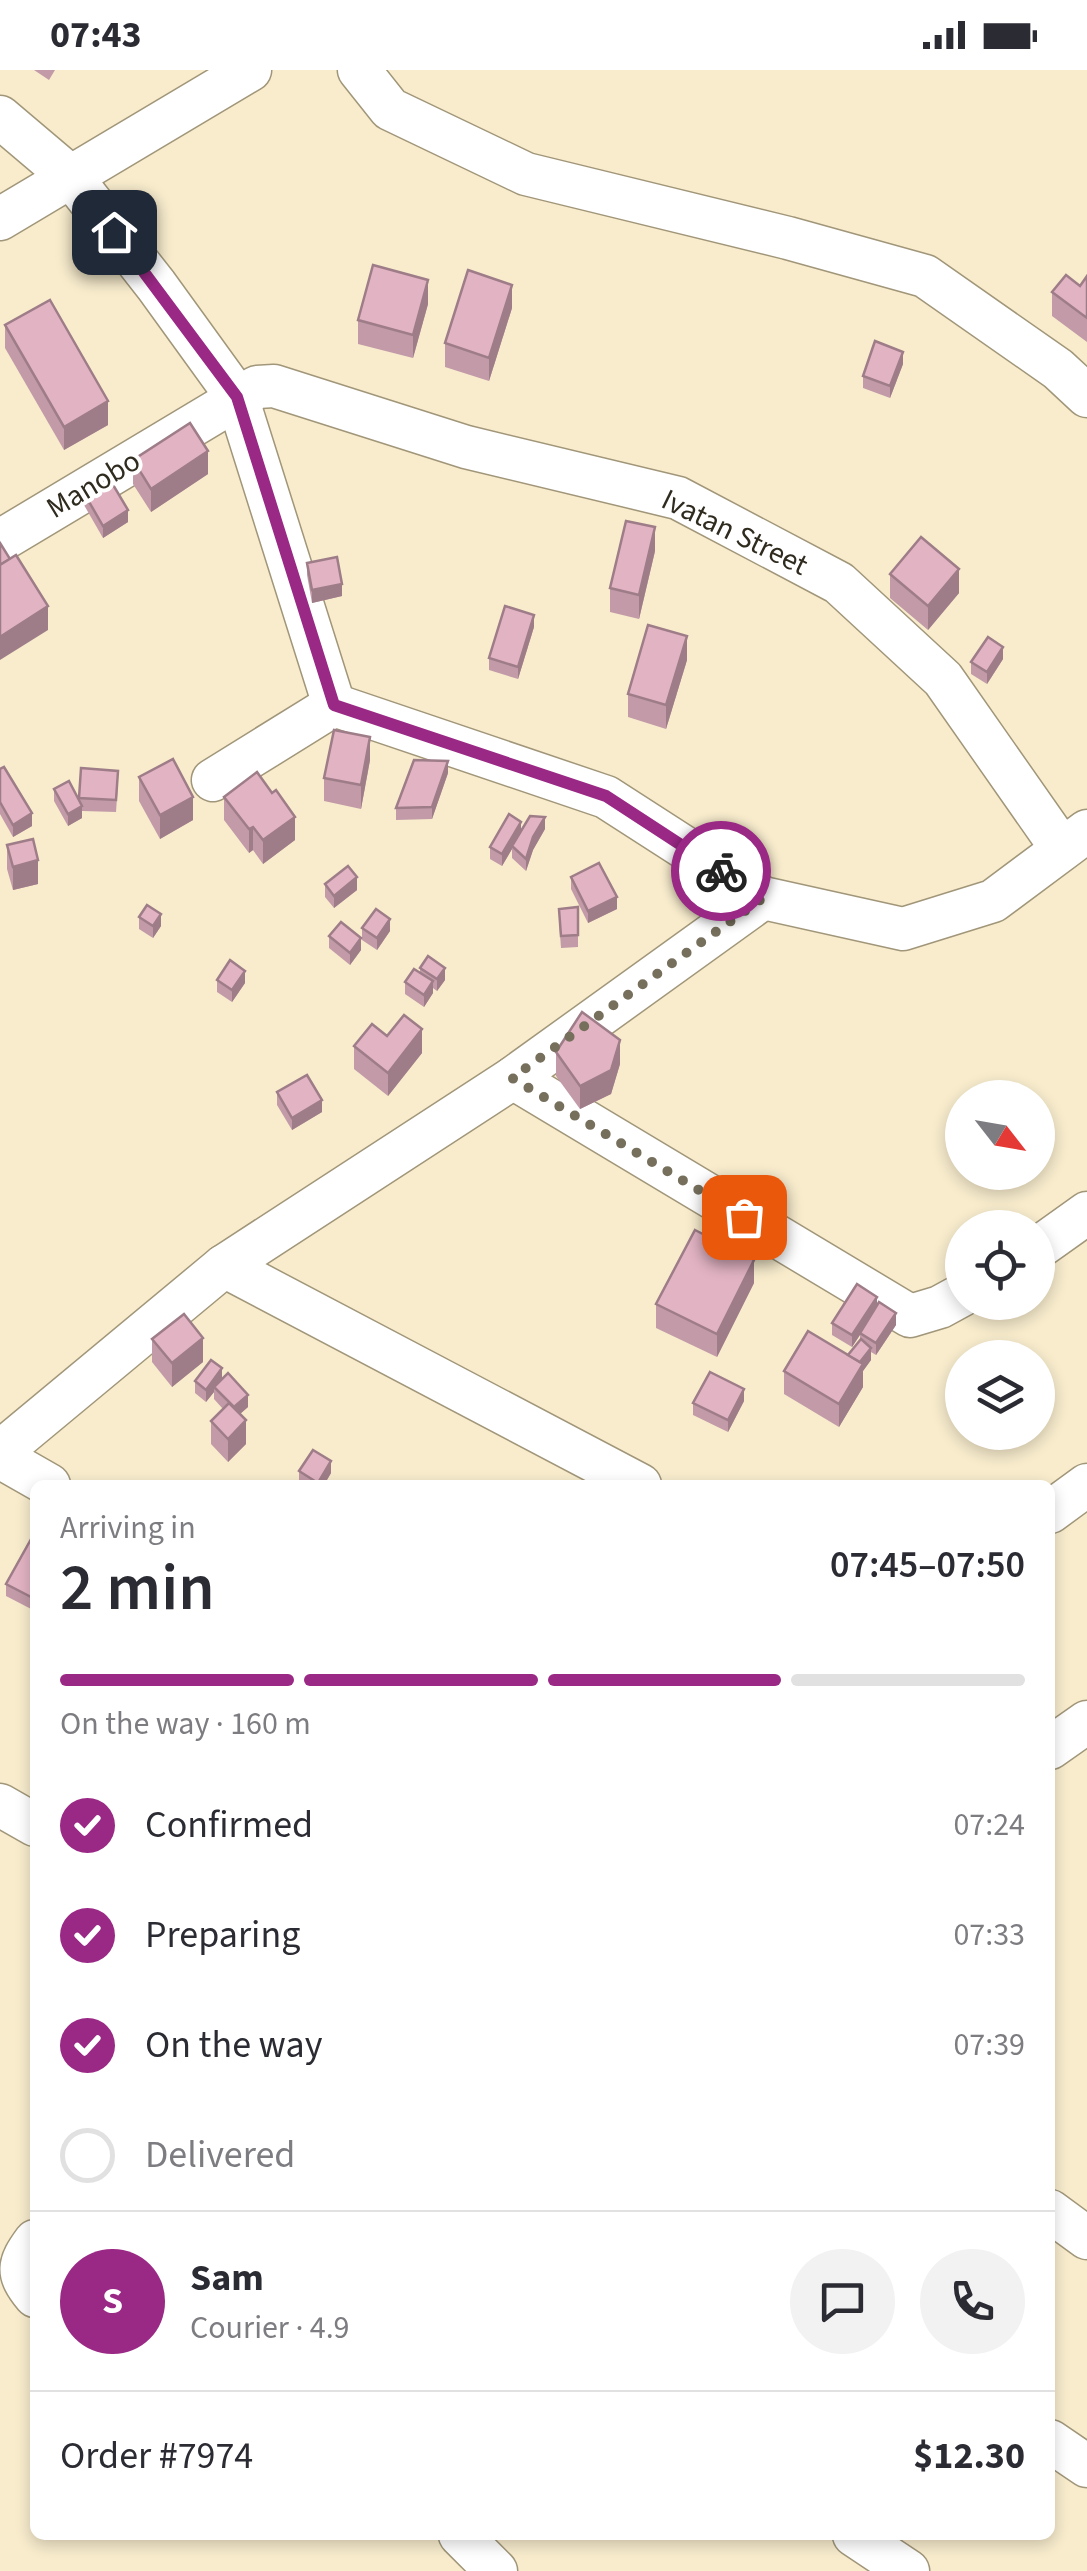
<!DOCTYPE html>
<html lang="en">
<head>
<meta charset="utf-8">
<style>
	:root { --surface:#fff; --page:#f2f2f3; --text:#2b2b33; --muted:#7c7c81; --line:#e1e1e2; --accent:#9a2885 }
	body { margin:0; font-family:"Source Sans 3",sans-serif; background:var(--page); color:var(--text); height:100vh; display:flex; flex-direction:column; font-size:38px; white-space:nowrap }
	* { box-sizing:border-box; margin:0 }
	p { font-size:32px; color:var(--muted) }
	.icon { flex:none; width:55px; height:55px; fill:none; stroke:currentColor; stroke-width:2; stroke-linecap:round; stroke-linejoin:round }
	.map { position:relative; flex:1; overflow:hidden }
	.side { position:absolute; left:30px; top:1410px; width:1025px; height:1060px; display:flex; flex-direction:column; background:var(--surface); border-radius:15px; box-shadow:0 5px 15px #0003 }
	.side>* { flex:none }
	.needle { width:65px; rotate:121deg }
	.buttons { position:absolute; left:945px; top:1010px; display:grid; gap:20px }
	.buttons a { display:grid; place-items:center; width:110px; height:110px; border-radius:50%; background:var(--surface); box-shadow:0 5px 15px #0003; font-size:50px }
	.pin { position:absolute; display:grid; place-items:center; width:85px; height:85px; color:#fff; margin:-42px; border-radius:20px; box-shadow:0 5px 15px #0006 }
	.courier { position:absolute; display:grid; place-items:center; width:100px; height:100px; margin:-50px; border:8px solid #9a2885; border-radius:50%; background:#fff; color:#222; box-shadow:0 2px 12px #0007 }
	.headline em { font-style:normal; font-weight:600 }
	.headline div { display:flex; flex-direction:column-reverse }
	.headline { display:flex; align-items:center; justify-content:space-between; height:170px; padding:0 30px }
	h1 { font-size:65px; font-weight:600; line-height:75px }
	.bar { display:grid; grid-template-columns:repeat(4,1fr); gap:15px 10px; align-content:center; height:120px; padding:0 30px }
	.bar i { height:12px; border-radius:8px; background:var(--line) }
	.bar .current { background:var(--accent) }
	.bar p { grid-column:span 4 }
	.line { display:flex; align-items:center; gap:25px; padding:0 30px; border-top:2px solid var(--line) }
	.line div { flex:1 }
	.round { display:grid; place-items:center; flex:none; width:105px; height:105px; border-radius:52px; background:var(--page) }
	ol { padding:0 30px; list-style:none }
	li { display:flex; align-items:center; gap:30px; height:110px }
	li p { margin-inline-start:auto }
	li .icon { padding:10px; border-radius:50%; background:var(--accent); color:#fff; stroke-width:4 }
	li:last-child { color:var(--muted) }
	li i { width:55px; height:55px; border:5px solid var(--line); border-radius:50% }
	.status { display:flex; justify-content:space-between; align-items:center; height:70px; padding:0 50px; background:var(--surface); direction:ltr }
	.status svg { height:28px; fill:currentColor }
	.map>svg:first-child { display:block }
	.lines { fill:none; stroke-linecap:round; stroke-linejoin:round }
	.minor-casing { stroke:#a19679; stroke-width:45 }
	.minor { stroke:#fff; stroke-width:42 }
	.wall { fill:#c29aa8 }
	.shaded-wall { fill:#9e7d88 }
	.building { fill:#e2b3c3; stroke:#9e7d88; stroke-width:2.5 }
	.done { stroke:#766f5c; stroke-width:10; stroke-dasharray:0 18 }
	.route { stroke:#9a2885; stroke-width:12 }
	.labels { text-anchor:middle; stroke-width:8; stroke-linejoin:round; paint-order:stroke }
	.street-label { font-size:30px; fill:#302b1f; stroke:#fff }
</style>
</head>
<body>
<div class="status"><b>07:43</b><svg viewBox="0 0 49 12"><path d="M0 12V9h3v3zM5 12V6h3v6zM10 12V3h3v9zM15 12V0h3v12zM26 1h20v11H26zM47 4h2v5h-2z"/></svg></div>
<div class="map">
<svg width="1087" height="2501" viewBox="0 0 1087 2501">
	<rect width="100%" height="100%" fill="#f8eccd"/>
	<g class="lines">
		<g class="minor-casing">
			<g id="minor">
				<path d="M359,0L390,39L526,104L788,168L925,206L1058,299L1087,326"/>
				<path d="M0,47L72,108L156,215L237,327L334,635"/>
				<path d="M0,149L250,0"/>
				<path d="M0,471L257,317L274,316L466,377L678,428L839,513L943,609L1062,779"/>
				<path d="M213,710L334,635L606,727L763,828L903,859L993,831L1087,761"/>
				<path d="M513,1008L910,1246L940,1237L962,1225"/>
				<path d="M1038,1178L1087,1143"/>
				<path d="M224,1196L640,1415"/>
				<path d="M0,1382L224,1196L513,1008L763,828"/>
				<path d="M0,1387L49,1415"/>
				<path d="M1050,1442L1087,1415"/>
				<path d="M1050,1678L1087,1652"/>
				<path d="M0,1735L35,1755"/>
				<path d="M1050,2141L1087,2168"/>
				<path d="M35,2171C18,2194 16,2203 35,2226"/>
				<path d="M1050,2371L1087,2396"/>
				<path d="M460,2465L496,2501"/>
				<path d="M854,2465L908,2501"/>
			</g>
		</g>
		<use href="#minor" class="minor"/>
	</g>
	<g class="wall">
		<path d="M34,0H55L49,10Z"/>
		<path d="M1087,206V272L1052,246V222L1080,216Z"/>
		<path d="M428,234L413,288L358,274V250Z"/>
		<path d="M512,238L489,311L445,297V273Z"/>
		<path d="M5,255L108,355L64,380L5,278Z"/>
		<path d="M903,294L890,328L863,318V306Z"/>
		<path d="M133,390L208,404L151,442L133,414Z"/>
		<path d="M84,423L128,452L103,468L84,435Z"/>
		<path d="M655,481L639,549L610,542V518Z"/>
		<path d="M307,493L342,526L312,533L307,505Z"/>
		<path d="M890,504L959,523L928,560L890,528Z"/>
		<path d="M534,557L518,609L489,600V588Z"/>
		<path d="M1003,589L987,614L971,604V592Z"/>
		<path d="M687,590L666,659L628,647V624Z"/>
		<path d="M370,690L361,739L324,731V708Z"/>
		<path d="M0,699L32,756L13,767L0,744Z"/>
		<path d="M448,703L432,749L396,750V738Z"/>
		<path d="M139,707L193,750L160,769L139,731Z"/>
		<path d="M118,713L116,742L82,741V748L68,756L54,731V719L79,729Z"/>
		<path d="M224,727L295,770L263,794L253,780L249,783L224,750Z"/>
		<path d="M545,759L533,780L526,801L512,788V779L502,796L490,789V777L521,761Z"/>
		<path d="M7,775L38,814L13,820L7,799Z"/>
		<path d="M571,807L617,839L588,853L571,819Z"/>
		<path d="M325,814L357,820L334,838L325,827Z"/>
		<path d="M578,837V877L561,878L559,851Z"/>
		<path d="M139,847L161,856L153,868L139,859Z"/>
		<path d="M362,858L390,861L377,880L362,870Z"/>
		<path d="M329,866L361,880L350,895L329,878Z"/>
		<path d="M420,898L445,910L437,921L433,918V923L424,937L405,924V912L420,902Z"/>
		<path d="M217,910L245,913L232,932L217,922Z"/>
		<path d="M387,966L422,983L388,1026L354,999V976Z"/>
		<path d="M556,982L620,994L611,1024L580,1039L556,1006Z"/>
		<path d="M277,1022L322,1042L292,1060L277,1035Z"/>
		<path d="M754,1213L717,1287L656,1258V1234Z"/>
		<path d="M877,1235L896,1255L876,1285L871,1282V1290L863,1301V1317L839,1357L784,1324V1301L848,1285L860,1271V1265L852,1277L832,1265V1253Z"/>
		<path d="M152,1269L203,1292L172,1317L152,1292Z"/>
		<path d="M222,1308L248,1337L240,1344L246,1374L228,1392L211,1374V1351L223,1339L214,1329V1322L206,1332L195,1323V1311Z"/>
		<path d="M744,1331L728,1362L693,1345V1333Z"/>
		<path d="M299,1401L331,1403L324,1415H303L299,1413Z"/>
		<path d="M35,1462V1541L6,1526V1514Z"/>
	</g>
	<g class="shaded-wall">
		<path d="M428,210V234L413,288V265Z"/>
		<path d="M512,215V238L489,311V288Z"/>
		<path d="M903,282V294L890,328V316Z"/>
		<path d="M108,331V355L64,380V357Z"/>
		<path d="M208,381V404L151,442V419Z"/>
		<path d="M128,440V452L103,468V456Z"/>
		<path d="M655,457V481L639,549V525Z"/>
		<path d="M959,499V523L928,560V536Z"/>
		<path d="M342,514V526L312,533V520Z"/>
		<path d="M48,536V560L0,590V567Z"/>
		<path d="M534,545V557L518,609V597Z"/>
		<path d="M687,566V590L666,659V635Z"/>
		<path d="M1003,577V589L987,614V602Z"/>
		<path d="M370,667V690L361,739V715Z"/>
		<path d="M448,691V703L432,749V737Z"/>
		<path d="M193,727V750L160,769V745Z"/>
		<path d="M82,736V748L68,756V744Z"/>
		<path d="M32,743V756L13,767V755Z"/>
		<path d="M295,747V770L263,794V770Z"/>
		<path d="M545,747V759L533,780L526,801V789L533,767Z"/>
		<path d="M521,752V764L512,776V779L502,796V784Z"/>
		<path d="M253,757V780L249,783V759Z"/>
		<path d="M38,790V814L13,820V797Z"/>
		<path d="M357,807V820L334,838V826Z"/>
		<path d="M617,827V839L588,853V841Z"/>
		<path d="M161,844V856L153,868V856Z"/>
		<path d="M390,849V861L377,880V868Z"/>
		<path d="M361,868V880L350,895V883Z"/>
		<path d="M445,898V910L437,921V909Z"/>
		<path d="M245,901V913L232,932V920Z"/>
		<path d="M433,911V923L424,937V925Z"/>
		<path d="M422,959V983L388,1026V1003Z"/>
		<path d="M620,970V994L611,1024L580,1039V1016Z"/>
		<path d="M322,1030V1042L292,1060V1048Z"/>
		<path d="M754,1190V1213L717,1287V1264Z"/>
		<path d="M877,1227V1239L852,1277V1265Z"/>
		<path d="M896,1243V1255L876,1285V1273Z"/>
		<path d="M203,1268V1292L172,1317V1293Z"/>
		<path d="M871,1278V1290L863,1301V1317L839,1357V1334L857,1295Z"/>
		<path d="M222,1298V1310L214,1317V1322L206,1332V1320Z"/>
		<path d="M744,1319V1331L728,1362V1350Z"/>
		<path d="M248,1325V1337L233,1350V1338Z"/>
		<path d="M246,1350V1374L228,1392V1369Z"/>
		<path d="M331,1391V1403L324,1415H318Z"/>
	</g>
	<g class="building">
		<path d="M373,195L428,210L413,265L358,250Z"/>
		<path d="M468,200L512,215L489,288L445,273Z"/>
		<path d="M1066,205L1080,216L1087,206V248L1052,222Z"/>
		<path d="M50,230L108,331L64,357L5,255Z"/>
		<path d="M875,271L903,282L890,316L863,306Z"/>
		<path d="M190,353L208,381L151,419L133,390Z"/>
		<path d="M109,408L128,440L103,456L84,423Z"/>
		<path d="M626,451L655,457L639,525L610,518Z"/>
		<path d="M921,467L959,499L928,536L890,504Z"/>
		<path d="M0,473L10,489L0,495Z"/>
		<path d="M16,485L48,536L0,567V495Z"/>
		<path d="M337,487L342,514L312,520L307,493Z"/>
		<path d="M505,536L534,545L518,597L489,588Z"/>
		<path d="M648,555L687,566L666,635L628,624Z"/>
		<path d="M988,567L1003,577L987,602L971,592Z"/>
		<path d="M334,660L370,667L361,715L324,708Z"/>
		<path d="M173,689L193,727L160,745L139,707Z"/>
		<path d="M414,690L448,691L432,737L396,738Z"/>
		<path d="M4,697L32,743L13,755L0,732V699Z"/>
		<path d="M81,698L118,701L116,730L79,728Z"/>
		<path d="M257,702L272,723L276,720L295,747L263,770L253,757L249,759L224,727Z"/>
		<path d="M69,711L82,736L68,744L54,719Z"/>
		<path d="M509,744L521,752L502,784L490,777Z"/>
		<path d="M530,746L545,747L533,767L526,789L512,776Z"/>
		<path d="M33,769L38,790L13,797L7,775Z"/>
		<path d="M599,793L617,827L588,841L571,807Z"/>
		<path d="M348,796L357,807L334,826L325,814Z"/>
		<path d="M147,835L161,844L153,856L139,847Z"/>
		<path d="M578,837V865L561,866L559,839Z"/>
		<path d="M376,839L390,849L377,868L362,858Z"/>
		<path d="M341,852L361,868L350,883L329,866Z"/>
		<path d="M428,886L445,898L437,909L420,898Z"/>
		<path d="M230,890L245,901L232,920L217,910Z"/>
		<path d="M414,899L433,911L424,925L405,912Z"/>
		<path d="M582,942L620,970L611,1000L580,1016L556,982Z"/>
		<path d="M404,945L422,959L388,1003L354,976L372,954L387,966Z"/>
		<path d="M307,1005L322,1030L292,1048L277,1022Z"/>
		<path d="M695,1160L754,1190L717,1264L656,1234Z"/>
		<path d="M857,1214L877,1227L852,1265L832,1253Z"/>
		<path d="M879,1232L896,1243L876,1273L860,1263Z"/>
		<path d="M184,1244L203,1268L172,1293L152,1269Z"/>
		<path d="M808,1261L863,1294L839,1334L784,1301Z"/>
		<path d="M861,1269L871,1278L860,1292L848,1285Z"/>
		<path d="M211,1290L222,1298L206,1320L195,1311Z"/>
		<path d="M710,1302L744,1319L728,1350L693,1333Z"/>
		<path d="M228,1303L248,1325L234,1337L214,1317Z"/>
		<path d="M229,1333L246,1350L228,1369L211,1351Z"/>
		<path d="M313,1380L331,1391L318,1413L299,1401Z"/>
		<path d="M35,1462V1529L6,1514Z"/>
	</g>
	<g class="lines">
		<path class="done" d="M721,801L763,828L512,1008L744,1147"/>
		<path class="route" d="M114,162L237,327L334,635L606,726L721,801"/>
	</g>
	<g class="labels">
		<g class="street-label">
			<text transform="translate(93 414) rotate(-31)" y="10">Manobo</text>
			<text transform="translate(735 462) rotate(26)" y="10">Ivatan Street</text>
		</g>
	</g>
</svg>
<div class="buttons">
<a><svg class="needle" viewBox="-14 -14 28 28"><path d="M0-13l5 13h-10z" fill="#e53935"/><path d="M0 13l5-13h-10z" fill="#7c7c81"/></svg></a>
<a><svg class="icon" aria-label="locate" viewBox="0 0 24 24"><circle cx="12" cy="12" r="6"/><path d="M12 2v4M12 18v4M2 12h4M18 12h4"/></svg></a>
<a><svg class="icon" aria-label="layers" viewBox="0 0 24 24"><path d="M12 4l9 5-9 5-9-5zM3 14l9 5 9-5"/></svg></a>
</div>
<div class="pin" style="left:744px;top:1147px;background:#ea580c"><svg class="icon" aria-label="bag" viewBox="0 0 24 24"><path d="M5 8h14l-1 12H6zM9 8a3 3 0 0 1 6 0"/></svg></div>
<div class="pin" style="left:114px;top:162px;background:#1f2937"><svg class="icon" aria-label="home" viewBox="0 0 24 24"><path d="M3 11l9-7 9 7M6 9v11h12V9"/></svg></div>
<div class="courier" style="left:721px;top:801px"><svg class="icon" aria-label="bike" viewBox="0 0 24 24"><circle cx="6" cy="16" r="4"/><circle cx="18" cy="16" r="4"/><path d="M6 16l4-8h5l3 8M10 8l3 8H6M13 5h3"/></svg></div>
<section class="side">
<div class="headline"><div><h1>2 min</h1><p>Arriving in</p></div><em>07:45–07:50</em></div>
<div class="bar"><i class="current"></i><i class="current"></i><i class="current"></i><i></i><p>On the way · 160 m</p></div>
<ol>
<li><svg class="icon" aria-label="check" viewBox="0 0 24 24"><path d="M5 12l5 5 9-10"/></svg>Confirmed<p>07:24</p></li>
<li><svg class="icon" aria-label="check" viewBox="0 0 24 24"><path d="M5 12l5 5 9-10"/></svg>Preparing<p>07:33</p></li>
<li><svg class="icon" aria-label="check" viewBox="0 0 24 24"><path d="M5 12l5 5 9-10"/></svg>On the way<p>07:39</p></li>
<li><i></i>Delivered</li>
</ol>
<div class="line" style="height:180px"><b class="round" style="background:var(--accent);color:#fff">S</b><div><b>Sam</b><p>Courier · 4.9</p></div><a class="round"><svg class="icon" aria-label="chat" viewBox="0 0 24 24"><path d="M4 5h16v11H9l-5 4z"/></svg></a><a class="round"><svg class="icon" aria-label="phone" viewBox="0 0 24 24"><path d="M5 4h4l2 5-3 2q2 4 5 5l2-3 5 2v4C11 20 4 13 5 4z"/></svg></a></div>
<div class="line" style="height:130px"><div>Order #7974</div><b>$12.30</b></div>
</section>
</div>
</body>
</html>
